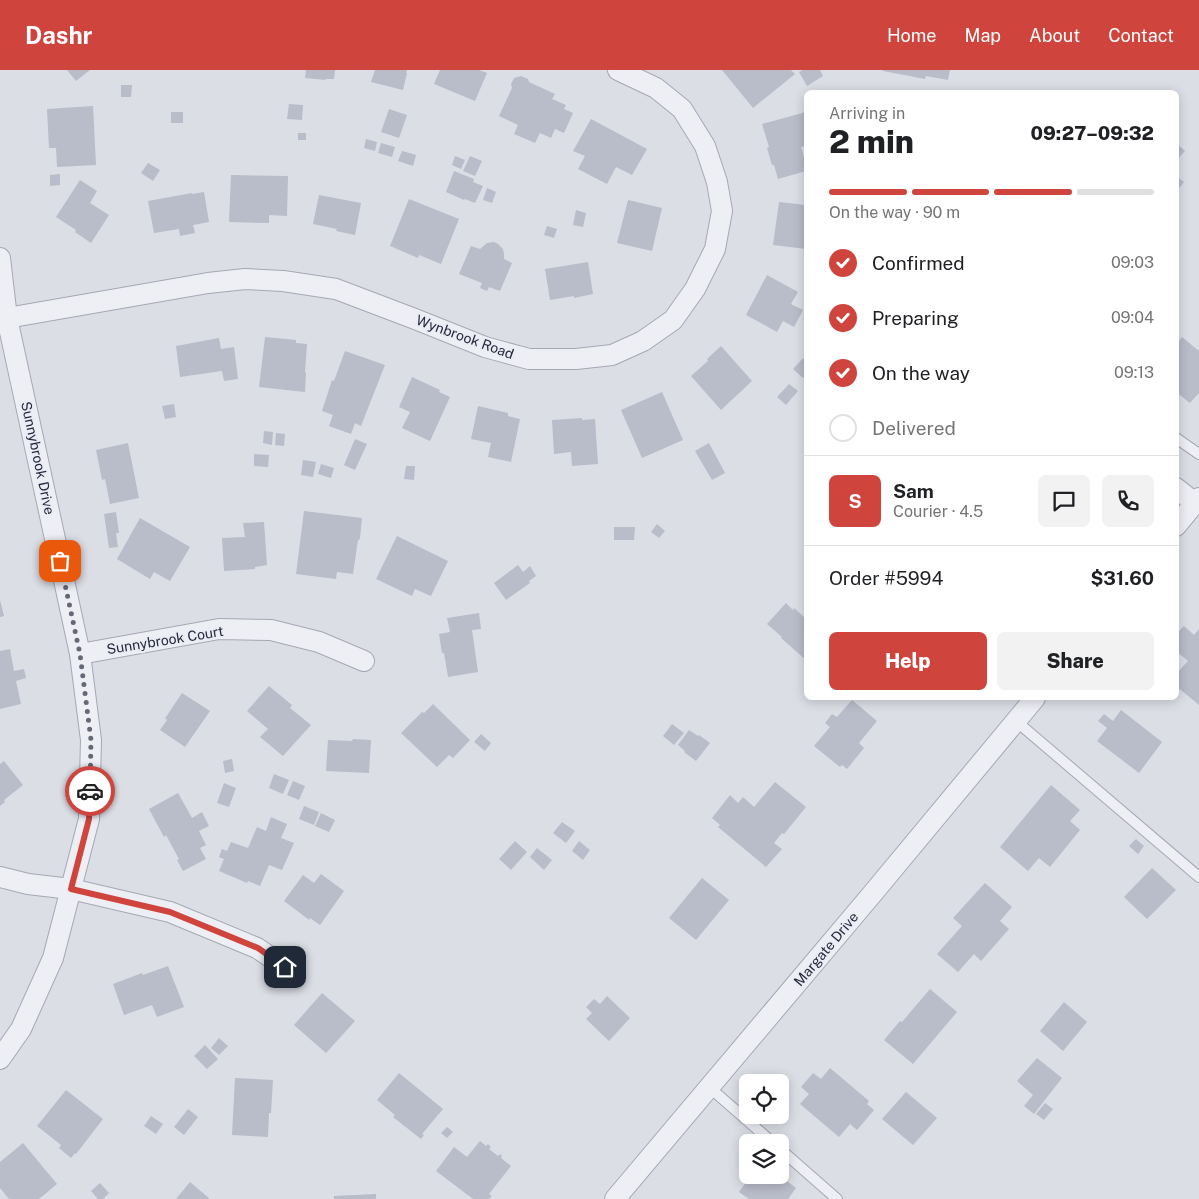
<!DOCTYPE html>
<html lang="en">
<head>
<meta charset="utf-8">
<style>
	:root { --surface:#fff; --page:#f2f2f2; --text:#202124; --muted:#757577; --line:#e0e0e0; --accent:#cf453d }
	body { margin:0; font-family:"Public Sans",sans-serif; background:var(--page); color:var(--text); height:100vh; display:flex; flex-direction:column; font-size:19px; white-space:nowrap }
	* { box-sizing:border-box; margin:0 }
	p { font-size:16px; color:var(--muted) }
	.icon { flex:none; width:28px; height:28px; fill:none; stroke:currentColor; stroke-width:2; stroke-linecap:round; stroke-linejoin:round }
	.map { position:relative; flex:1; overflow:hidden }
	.side { position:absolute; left:804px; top:20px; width:375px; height:610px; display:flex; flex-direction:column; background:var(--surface); border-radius:8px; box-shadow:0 2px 12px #0003 }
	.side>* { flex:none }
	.tools { position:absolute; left:739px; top:1004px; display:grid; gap:10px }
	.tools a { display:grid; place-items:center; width:50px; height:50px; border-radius:8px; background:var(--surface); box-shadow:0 2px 12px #0003; font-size:25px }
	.pin { position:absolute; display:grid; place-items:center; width:42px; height:42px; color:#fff; margin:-21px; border-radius:10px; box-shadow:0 2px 8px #0006 }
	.courier { position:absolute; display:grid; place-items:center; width:50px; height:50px; margin:-25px; border:4px solid #cf453d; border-radius:50%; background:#fff; color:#222; box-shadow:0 1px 6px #0007 }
	.overview em { font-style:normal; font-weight:800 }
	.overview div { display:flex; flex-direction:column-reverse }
	.overview { display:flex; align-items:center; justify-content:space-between; height:85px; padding:0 25px }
	h1 { font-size:32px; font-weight:800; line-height:38px }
	.bar { display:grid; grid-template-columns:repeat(4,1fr); gap:8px 5px; align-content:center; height:60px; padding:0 25px }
	.bar i { height:6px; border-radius:4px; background:var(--line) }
	.bar .selected { background:var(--accent) }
	.bar p { grid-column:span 4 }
	.line { display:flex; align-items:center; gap:12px; padding:0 25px; border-top:1px solid var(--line) }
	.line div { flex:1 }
	.round { display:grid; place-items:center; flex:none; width:52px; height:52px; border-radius:8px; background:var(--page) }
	ol { padding:0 25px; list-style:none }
	li { display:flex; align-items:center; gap:15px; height:55px }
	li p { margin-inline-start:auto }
	li .icon { padding:5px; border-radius:50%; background:var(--accent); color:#fff; stroke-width:4 }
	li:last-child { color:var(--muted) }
	li i { width:28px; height:28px; border:2px solid var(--line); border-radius:50% }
	.action { display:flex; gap:10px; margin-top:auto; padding:10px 25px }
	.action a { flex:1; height:58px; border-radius:8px; background:var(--accent); color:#fff; font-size:20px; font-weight:800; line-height:58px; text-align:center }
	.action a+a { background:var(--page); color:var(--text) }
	header { display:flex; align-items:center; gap:30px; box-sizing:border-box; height:70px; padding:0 25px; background:var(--accent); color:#fff }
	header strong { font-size:24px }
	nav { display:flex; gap:28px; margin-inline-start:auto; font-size:18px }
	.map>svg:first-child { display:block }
	.building { fill:#b9bcc9 }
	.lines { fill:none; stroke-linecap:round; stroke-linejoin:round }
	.service-casing { stroke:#a5a8b3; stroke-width:12 }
	.minor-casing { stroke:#a5a8b3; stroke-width:22 }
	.service { stroke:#eeeff5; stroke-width:10 }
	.minor { stroke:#eeeff5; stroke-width:20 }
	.done { stroke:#666878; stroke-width:5; stroke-dasharray:0 9 }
	.route { stroke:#cf453d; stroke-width:6 }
	.labels { text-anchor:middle; stroke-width:4.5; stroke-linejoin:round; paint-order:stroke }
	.street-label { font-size:14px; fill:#26293d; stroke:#ebedf4 }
</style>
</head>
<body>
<header>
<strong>Dashr</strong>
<nav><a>Home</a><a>Map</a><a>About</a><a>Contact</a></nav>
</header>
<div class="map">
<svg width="1199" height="1129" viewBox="0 0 1199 1129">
	<rect width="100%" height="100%" fill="#dcdee6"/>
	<g class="building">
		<path d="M67,0H90L76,11Z"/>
		<path d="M306,0H335L334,9H325L326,10L305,8Z"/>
		<path d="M375,0H407L406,3H407L403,20L371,12Z"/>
		<path d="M440,0H479L487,3L475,31L434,14Z"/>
		<path d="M722,0H791L795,4L753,38Z"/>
		<path d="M803,0H820L823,6L807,16L799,2Z"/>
		<path d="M883,0H950L948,10L926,6L925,9L883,1Z"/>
		<path d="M521,6L528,9L529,12L555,24L552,29L566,35L564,39L573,43L564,63L555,59L551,68L540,63L535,73L514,64L518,55L499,46L512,18L511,14L514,8Z"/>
		<path d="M121,15H132L131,27H121Z"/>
		<path d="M289,34L303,35L302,50L287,49Z"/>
		<path d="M93,36L96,95L57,97L56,78H49L47,39Z"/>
		<path d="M389,39L407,45L399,68L381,62Z"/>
		<rect x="171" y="42" width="12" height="11"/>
		<path d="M806,42V76L801,77L806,95V101L778,109L774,95H772L767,78L769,77L762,54Z"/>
		<path d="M591,49L647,79L632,105L616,97L607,114L578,99L585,86L573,81Z"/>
		<rect x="298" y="63" width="8" height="7"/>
		<path d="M366,69L377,72L375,81L364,78Z"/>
		<path d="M381,73L395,77L392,87L378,83Z"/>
		<path d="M1176,73L1185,81L1177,90L1176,89Z"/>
		<path d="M402,81L416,85L413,96L398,91Z"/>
		<path d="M455,86L465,90L461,99L452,95Z"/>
		<path d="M470,86L482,91L475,106L463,101Z"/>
		<path d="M148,93L160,100L153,111L141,103Z"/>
		<path d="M454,101L474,109L473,112L483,116L475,133L465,129L464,130L446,122Z"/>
		<path d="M60,104V115L50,116V105Z"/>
		<path d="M231,105L288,106L287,146L269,145V153L229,152Z"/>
		<path d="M1176,106L1184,112L1176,122Z"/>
		<path d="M80,110L97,121L90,133L109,145L91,173L75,162L76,160L56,147Z"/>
		<path d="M487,118L496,122L492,133L483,130Z"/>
		<path d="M204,122L209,152L193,155L195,163L180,166L179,159L154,163L148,131L192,123V124Z"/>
		<path d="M319,125L361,133L355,165L336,161L337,159L313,154Z"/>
		<path d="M409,129L459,149L441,194L419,185L418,188L390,176Z"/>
		<path d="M628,130L662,138L652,181L617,173Z"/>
		<path d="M779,132L806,135V179L773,175Z"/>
		<path d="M576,140L586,143L583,157L573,155Z"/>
		<path d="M547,156L557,159L554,168L544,165Z"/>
		<path d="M494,172L498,174L503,179L504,184V189L512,193L500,221L489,217L487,221L480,218L482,213L459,204L471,176L480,179L487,173Z"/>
		<path d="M588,192L593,224L574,228V226L550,230L545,199Z"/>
		<path d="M767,205L798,222L791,234L803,240L794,257L783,251L777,262L746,245Z"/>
		<path d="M265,267L296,270V273L307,274L305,302L306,303L305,322L259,317Z"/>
		<path d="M1182,267L1199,281V323L1190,333L1176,322V275Z"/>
		<path d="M219,268L221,279L234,277L238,309L224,311L222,301L180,307L176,276Z"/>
		<path d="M721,276L752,311L721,340L691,306L708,291L707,289Z"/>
		<path d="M345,281L385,295L361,356L355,353L351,364L329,356L333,345L322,341L332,310L334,311Z"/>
		<path d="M803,288L806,291V304L803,308L793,299Z"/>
		<path d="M412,307L440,320L439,322L450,327L430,371L402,358L410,342L399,337Z"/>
		<path d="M789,314L798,321L786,335L777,327Z"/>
		<path d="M662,322L683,370L642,388L621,340Z"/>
		<path d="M174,334L176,347L165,349L162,336Z"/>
		<path d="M478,336L508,343V346L520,349L511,392L488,387L491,373L471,369Z"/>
		<path d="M582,348V350L595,349L598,394L572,396L571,382L554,384L552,350Z"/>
		<path d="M264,361L273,362L272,375L263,373Z"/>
		<path d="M276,363L285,364L284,376L275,375Z"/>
		<path d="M355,369L367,374L355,400L344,395Z"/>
		<path d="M128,373L139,428L110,434L105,409L102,410L96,380Z"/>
		<path d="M709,373L725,403L712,410L695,381Z"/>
		<path d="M254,384L269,385L268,397L254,396Z"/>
		<path d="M303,390L316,392L313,407L301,405Z"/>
		<path d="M321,394L334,398L331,408L318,404Z"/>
		<path d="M406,396H415L414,410L404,409Z"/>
		<path d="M304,441L362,448L360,468L359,470H358L353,504L337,502L336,509L296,504Z"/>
		<path d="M116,442L119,463H116L118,477L109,478L104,444Z"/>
		<path d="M140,448L190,477L170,511L154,502L150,509L117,489Z"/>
		<path d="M264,452L267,495L255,497V499L224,501L222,468L245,467L243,453Z"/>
		<path d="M657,454L665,461L659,468L651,462Z"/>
		<path d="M614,457H635L634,470H614Z"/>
		<path d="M397,466L448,491L431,526L415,519L412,526L376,509Z"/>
		<path d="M518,495L523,502L530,496L536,506L529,511L530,513L506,530L494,513Z"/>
		<path d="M0,530L4,546L0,547Z"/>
		<path d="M786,533L793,540L794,538L806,549V590L781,568L782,567L767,554Z"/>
		<path d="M479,543L481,559L472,560L478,602L448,607L444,583H442L439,564L450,562L447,548Z"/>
		<path d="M1184,556L1194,565L1199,559V635L1176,616V604L1188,591L1176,581V564Z"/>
		<path d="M10,579L14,601L24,599L26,608L16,611L21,634L0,639V581Z"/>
		<path d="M269,616L292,635L290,638L311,655L283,686L260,667L268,659L247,641Z"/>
		<path d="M182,623L210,641L185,677L160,660L167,650L165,648L166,647Z"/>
		<path d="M852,630L877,651L859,673L864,678L847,699L842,695L840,697L814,676L830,657L825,653L832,644L837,647Z"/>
		<path d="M433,634L470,670L453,688L449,685L437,697L401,663L422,642L424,643Z"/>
		<path d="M1121,640L1162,672L1139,703L1097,671L1107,658L1098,651L1104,644L1113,651Z"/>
		<path d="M672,654L684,663L674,675L663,666Z"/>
		<path d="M689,660L698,666L699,665L710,673L696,691L684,682L685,681L678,675Z"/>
		<path d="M481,664L491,673L485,681L474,672Z"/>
		<path d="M353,669L371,670L369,703L326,701L328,670L352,671Z"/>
		<path d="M232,689L234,701L225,703L223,691Z"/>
		<path d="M4,691L23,715L4,730L5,732L0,736V694Z"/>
		<path d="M274,704L289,710L283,724L269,718Z"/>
		<path d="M293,711L305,716L299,730L287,725Z"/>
		<path d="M775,712L806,737L784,764L782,763L774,773L782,779L766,797L718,757L720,755L712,748L730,725L738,733L743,727L754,737Z"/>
		<path d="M224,713L236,718L229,737L217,733Z"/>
		<path d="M1051,715L1080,740L1070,751L1080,760L1050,797L1039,788L1028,801L1000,777Z"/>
		<path d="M178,723L192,748L202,742L209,756L199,761L206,775L200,778L206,789L183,801L177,790L179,789L166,765L164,767L149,739Z"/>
		<path d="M304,736L319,742L314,755L299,749Z"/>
		<path d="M321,743L335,750L329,762L315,756Z"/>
		<path d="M271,747L287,754L281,768L294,773L282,800L269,795L260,816L248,811L247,813L219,801L224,789L219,787L222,779L227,781L231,772L248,778L257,757L266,761Z"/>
		<path d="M562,752L575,761L566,773L553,763Z"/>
		<path d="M1136,769L1144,776L1138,784L1129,776Z"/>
		<path d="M515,771L527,782L511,800L499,789Z"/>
		<path d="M579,771L590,780L583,790L572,781Z"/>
		<path d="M537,778L552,790L544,800L530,787Z"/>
		<path d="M1152,798L1176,820L1147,849L1124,827Z"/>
		<path d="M321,804L344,821L320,855L310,848L309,850L308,849L284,831L303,805L314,813Z"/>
		<path d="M702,808L729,830L696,870L669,848Z"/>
		<path d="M985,813L1012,837L1000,851L1009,859L981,891L974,884L958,902L937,884L962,856L953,848Z"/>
		<path d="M168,896L184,937L157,947L152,935L124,945L113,914L142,903L143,905Z"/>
		<path d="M930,919L957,942L913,994L884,970L900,951L902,952Z"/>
		<path d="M322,923L355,951L326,983L294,955Z"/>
		<path d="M607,926L630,948L609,971L586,949L592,943L586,937L594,929L600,934Z"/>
		<path d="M1064,932L1087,952L1063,981L1040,961Z"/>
		<path d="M219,968L228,976L219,985L211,978Z"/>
		<path d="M205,975L218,989L207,999L194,986Z"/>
		<path d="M1037,988L1062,1008L1034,1044L1024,1036L1033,1025L1017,1011Z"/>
		<path d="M830,998L869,1031L867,1034L874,1040L857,1060L850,1054L839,1067L800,1034L809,1024L801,1017L813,1003L821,1009Z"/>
		<path d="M399,1003L443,1039L422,1064L424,1065L421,1069L393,1047L395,1045L377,1030Z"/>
		<path d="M235,1008L273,1010L271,1043H269L268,1067L232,1065Z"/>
		<path d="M66,1020L103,1049L76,1084L75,1083L71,1088L59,1078L61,1075L37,1056Z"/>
		<path d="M906,1022L937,1048L913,1075L882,1049Z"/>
		<path d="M1045,1033L1053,1039L1044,1050L1036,1044Z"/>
		<path d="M188,1039L198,1047L184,1065L174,1057Z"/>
		<path d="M151,1046L163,1054L156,1064L144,1056Z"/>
		<path d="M447,1057L453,1062L447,1068L441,1063Z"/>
		<path d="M480,1071L486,1076L488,1074L491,1077L489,1079L498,1086L500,1084L502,1086L501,1088L511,1096L489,1124L492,1126L489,1129H473L436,1101L454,1077L467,1087Z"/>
		<path d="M23,1073L57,1114L39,1129H11L10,1128L9,1129L0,1118V1092Z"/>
		<path d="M751,1105H760L765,1108L768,1105H779L796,1118L788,1129H749L739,1122Z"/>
		<path d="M190,1112L210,1129H176Z"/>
		<path d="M100,1113L109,1123L103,1129H98L91,1121Z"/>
		<path d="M376,1124V1129H334V1126Z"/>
	</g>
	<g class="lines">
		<g class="service-casing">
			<g id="service">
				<path d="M1176,368L1199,384"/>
				<path d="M1016,651L1199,807"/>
				<path d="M709,1017L772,1072"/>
				<path d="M780,1079L837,1129"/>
			</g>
		</g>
		<g class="minor-casing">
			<g id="minor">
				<path d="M0,188L7,248L80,584L91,670L89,749L53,888L21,959L0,989"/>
				<path d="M7,248L208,213L245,209L283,211L336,219L415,249L485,277L529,289H576L612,285L643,271L673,250L695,219L715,179L722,141L717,112L705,76L682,39L656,18L618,0"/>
				<path d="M1176,418L1195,433"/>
				<path d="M1176,456L1199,428"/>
				<path d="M80,584L219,559L271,560L319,572L364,591"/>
				<path d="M0,807L28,814L71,819L170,842L257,878L285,897"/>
				<path d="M615,1129L873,823L1035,628"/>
			</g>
		</g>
		<use href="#service" class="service"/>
		<use href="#minor" class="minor"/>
	</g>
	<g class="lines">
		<path class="done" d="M60,491L80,584L91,670L90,721"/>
		<path class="route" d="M90,721L89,749L71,819L170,842L258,878L285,897"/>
	</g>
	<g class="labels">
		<g class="street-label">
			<text transform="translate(465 267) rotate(20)" y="5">Wynbrook Road</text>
			<text transform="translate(38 388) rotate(78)" y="5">Sunnybrook Drive</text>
			<text transform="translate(165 570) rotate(-9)" y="5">Sunnybrook Court</text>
			<text transform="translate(826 879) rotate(-50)" y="5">Margate Drive</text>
		</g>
	</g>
</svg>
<div class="tools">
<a><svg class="icon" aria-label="locate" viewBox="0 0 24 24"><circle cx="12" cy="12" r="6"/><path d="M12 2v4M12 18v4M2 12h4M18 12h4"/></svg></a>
<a><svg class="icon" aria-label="layers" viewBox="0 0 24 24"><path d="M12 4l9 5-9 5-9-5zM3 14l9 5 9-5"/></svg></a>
</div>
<div class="pin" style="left:60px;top:491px;background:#ea580c"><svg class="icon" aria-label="bag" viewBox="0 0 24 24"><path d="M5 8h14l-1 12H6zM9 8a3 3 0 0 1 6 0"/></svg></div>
<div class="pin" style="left:285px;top:897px;background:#1f2937"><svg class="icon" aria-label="home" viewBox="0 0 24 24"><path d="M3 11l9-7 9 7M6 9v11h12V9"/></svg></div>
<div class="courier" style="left:90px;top:721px"><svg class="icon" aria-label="car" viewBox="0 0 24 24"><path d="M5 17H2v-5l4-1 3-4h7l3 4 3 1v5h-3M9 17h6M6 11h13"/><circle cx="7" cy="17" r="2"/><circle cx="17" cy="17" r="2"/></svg></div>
<section class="side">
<div class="overview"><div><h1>2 min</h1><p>Arriving in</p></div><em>09:27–09:32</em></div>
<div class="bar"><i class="selected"></i><i class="selected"></i><i class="selected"></i><i></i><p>On the way · 90 m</p></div>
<ol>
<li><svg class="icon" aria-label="check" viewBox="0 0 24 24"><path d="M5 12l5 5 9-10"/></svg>Confirmed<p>09:03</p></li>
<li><svg class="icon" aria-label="check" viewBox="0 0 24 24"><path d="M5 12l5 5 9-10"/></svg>Preparing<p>09:04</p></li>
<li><svg class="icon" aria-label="check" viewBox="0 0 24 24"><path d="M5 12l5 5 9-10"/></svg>On the way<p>09:13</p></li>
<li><i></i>Delivered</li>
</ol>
<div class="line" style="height:90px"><b class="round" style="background:var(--accent);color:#fff">S</b><div><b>Sam</b><p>Courier · 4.5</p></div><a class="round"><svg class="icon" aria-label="chat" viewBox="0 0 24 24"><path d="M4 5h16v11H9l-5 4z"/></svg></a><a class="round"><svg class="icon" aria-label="phone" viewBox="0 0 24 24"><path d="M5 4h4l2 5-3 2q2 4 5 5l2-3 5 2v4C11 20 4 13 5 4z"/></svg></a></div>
<div class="line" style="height:65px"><div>Order #5994</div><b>$31.60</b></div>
<div class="action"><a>Help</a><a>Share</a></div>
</section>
</div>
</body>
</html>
